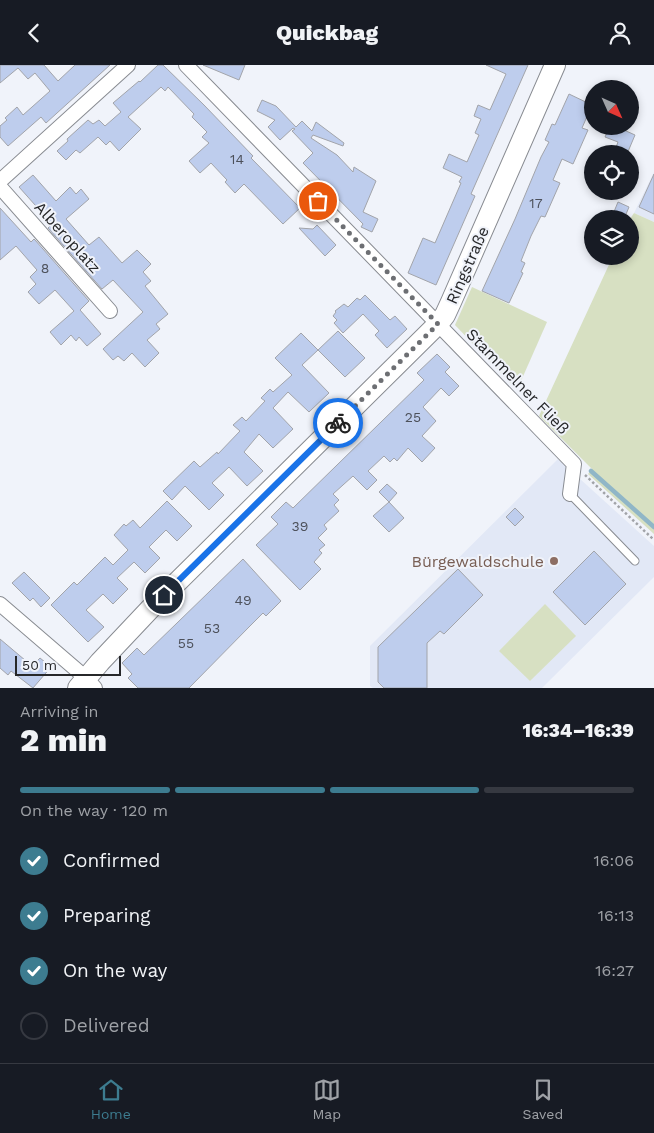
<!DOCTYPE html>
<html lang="en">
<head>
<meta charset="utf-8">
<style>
	:root { --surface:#171b24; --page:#20242c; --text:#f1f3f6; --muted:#9ea1a6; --line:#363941; --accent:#3d7c90 }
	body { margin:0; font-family:"Work Sans",sans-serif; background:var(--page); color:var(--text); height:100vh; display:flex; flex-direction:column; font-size:19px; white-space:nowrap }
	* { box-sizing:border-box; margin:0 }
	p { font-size:16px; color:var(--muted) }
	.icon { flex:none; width:28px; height:28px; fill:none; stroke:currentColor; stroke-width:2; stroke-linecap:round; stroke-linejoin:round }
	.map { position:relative; height:623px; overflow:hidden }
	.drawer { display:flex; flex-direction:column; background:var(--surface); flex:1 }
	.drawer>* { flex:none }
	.needle { width:32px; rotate:135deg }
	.fabs { position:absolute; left:584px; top:15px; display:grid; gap:10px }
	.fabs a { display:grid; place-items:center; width:55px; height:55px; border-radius:50%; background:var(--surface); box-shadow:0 2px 8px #0003; font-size:25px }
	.scale { position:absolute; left:15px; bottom:12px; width:106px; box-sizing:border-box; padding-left:5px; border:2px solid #27282a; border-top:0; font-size:14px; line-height:18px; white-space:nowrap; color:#27282a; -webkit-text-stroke:4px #f0f3fa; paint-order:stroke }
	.pin { position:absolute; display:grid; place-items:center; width:42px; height:42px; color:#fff; margin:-21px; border:2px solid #fff; border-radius:50%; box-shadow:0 1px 5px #0007 }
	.courier { position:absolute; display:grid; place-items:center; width:50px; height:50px; margin:-25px; border:4px solid #1a73e8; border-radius:50%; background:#fff; color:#222; box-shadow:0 1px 6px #0007 }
	.headline em { font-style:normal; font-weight:800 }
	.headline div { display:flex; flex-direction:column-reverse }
	.headline { display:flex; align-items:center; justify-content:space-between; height:85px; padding:0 20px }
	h1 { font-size:32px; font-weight:800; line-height:38px }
	.bar { display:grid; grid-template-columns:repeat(4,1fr); gap:8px 5px; align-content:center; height:60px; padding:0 20px }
	.bar i { height:6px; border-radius:4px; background:var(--line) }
	.bar .selected { background:var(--accent) }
	.bar p { grid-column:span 4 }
	ol { padding:0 20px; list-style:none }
	li { display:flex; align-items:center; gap:15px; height:55px }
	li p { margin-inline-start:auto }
	li .icon { padding:5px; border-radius:50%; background:var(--accent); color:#fff; stroke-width:4 }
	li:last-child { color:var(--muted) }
	li i { width:28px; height:28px; border:2px solid var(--line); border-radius:50% }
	header { display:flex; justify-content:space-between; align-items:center; height:65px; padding:0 20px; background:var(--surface); font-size:22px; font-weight:800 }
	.tabs { display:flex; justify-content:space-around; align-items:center; height:70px; border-top:1px solid var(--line); background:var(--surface); font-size:14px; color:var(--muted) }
	.tabs a { display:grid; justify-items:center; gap:2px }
	.tabs .selected { color:var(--accent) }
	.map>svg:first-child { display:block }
	.built { fill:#e2e8f6 }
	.green { fill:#d7e0c2 }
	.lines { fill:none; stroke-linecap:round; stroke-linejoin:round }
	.stream { stroke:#90b6c7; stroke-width:4.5 }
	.building { fill:#becded; stroke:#a2a4aa }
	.lane-casing { stroke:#888b91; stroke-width:9 }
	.street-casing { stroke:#888b91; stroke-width:16 }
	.secondary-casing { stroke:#888b91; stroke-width:22 }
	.path { stroke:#a1a3a8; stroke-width:2.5; stroke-dasharray:2.5 2.5; stroke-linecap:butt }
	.lane { stroke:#fff; stroke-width:7 }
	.street { stroke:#fff; stroke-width:14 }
	.secondary { stroke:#fff; stroke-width:20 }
	.done { stroke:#6d6f73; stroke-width:5; stroke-dasharray:0 9 }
	.route { stroke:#1a73e8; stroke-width:6 }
	.education-dot { fill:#8d6e63; stroke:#f0f3fa; stroke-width:2 }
	.labels { text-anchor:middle; stroke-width:4; stroke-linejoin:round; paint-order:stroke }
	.number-label { font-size:14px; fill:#4d515b }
	.street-label { font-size:16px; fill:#27282a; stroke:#f0f3fa }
	.education-label { font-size:16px; fill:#785e54; stroke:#f0f3fa; text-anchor:end }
</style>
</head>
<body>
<header><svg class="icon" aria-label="back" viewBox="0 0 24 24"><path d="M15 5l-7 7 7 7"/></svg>Quickbag<svg class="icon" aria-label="person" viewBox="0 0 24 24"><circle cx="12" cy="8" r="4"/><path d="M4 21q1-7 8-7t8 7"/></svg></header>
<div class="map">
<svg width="654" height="623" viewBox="0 0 654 623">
	<rect width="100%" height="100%" fill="#f0f3fa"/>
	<g class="built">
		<path d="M654,107V157L634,148Z"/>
		<path d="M558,394L654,481V512L542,623H373L370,621V581Z"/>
	</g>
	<g class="green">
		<path d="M634,148L654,157V469L588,409L592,404L539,351L613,191H630V154Z"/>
		<path d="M472,222L547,257L517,325L455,260Z"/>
		<path d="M545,539L576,571L530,616L499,586Z"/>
	</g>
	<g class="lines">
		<path class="stream" d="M591,406L654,462"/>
	</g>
	<g class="building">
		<path d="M0,0H44L58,16L75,0H110L46,58L41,52L8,81L0,72V61L7,55L5,53L17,42L23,50L50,26L35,8L28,14L18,3L0,18Z"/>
		<path d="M158,0H163L204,40L253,91L251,93L300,143L283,159L244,119L235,128L225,117L227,115L211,98L200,108L189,96L209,78L202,72L207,67L192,52L194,49L168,22L165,26L161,22L128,52L141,64L119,86L110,76L106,80L98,72L80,88L76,85L66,95L57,86L68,76L67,74L88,55L93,59L99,55L105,61L121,47L113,38L139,16L140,17Z"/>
		<path d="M203,0H245L239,15Z"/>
		<path d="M486,0H528L471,129L475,131L436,220L408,208L423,173L435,178L461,118L459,117L462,112L443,103L449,89L467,97L479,70L475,68L481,54L474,51L478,40L490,45L506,9Z"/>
		<path d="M569,29L592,40L582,63L588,65L573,99L562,94L553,115L560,118L545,152L541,151L531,171L521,196L525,198L521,207L523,208L509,238L482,226L515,154L541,92L549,77L545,75L552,59L555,60Z"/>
		<path d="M262,35L276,41L296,62L302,56L312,66L316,57L344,78L343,81L313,70L311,73L337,90L353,107L354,102L376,116L363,147L378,154L372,167L361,162L363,159L303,98L313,88L292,66L295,64L293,63L280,75L268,62L275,55L257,46Z"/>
		<path d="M610,61H615L635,70L627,89L615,85L618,77L605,72Z"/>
		<path d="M654,109V149L639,142Z"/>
		<path d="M33,110L56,136L70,122L76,129L81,124L89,134L66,154L89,180L99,172L122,198L137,185L151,199L143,207L151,216L145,221L168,249L156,259L160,264L147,275L159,288L145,302L132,288L124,296L118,291L113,295L103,284L143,247L113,215L102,224L48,163L52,159L19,122Z"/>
		<path d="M618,137L629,142L624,154H611Z"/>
		<path d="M0,143L31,177L34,174L35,175L89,236L80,245L101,269L87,281L79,272L76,276L71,270L61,280L50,267L74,246L55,225L39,239L28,227L36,219L30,212L37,205L16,181L0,195Z"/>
		<path d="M317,160L336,180L325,191L299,163L313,164Z"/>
		<path d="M365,230L390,255L395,251L407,264L387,283L375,270L379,266L363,249L343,268L334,258L337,255L333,251L336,247L335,246L344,239L348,242L357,233L360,235Z"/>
		<path d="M338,266L365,293L345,312L318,285L302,300L329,328L309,347L288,327L273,343L293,364L273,383L259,369L244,387L263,406L247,421L229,402L212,418L224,430L209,445L185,421L172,435L163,426L194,396L200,402L217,387L218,389L240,366L233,360L242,352L246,356L265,336L261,333L270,324L273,327L292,310L275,293L301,268L318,285Z"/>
		<path d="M437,289L450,302L445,307L459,321L449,331L441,323L423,342L436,356L422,371L435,383L422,397L408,383L397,396L394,393L390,397L384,391L368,406L377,415L367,425L353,411L333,429L339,435L334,440L339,446L324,460L327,464L318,473L325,480L319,485L322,488L314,497L321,504L300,525L256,480L278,459L271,452L286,437L293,443L424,315L417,308Z"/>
		<path d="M387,419L397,428L389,437L379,427Z"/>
		<path d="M167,436L192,461L177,476L166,465L149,482L160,493L145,508L134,497L117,513L128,524L113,539L103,529L86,545L104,562L88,577L51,540L74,517L77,520L105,492L113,500L128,485L114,470L124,459L126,461L133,455L140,463Z"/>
		<path d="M389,437L404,453L389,467L373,451Z"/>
		<path d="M515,443L524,452L515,461L506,452Z"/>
		<path d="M594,486L626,519L585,560L553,527Z"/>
		<path d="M243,494L281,536L266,551L263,548L249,562L189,623H138L128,613L132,609L122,598L137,583L144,590Z"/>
		<path d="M458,504L483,530L444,569L440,566L427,578V623H384L378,617V582Z"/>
		<path d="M24,507L50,533L41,542L33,533L30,536L12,518Z"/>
		<path d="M0,574L32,601L40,593L51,602L33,623L11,606L8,610L0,603Z"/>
	</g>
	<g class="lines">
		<g class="lane-casing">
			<path id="lane" d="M570,429L635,496"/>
		</g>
		<g class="street-casing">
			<g id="street">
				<path d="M186,0L574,399L570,429"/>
				<path d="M0,116L128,0"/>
				<path d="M0,122L110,246"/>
				<path d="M0,539L86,613L95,623"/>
			</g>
		</g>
		<g class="secondary-casing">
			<path id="secondary" d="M78,623L100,597L150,544L438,259L445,250L451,237L555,0"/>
		</g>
		<path class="path" d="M585,410L654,475"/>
		<use href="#lane" class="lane"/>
		<use href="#street" class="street"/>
		<use href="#secondary" class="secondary"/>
	</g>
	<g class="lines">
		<path class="done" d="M318,136L438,259L338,358"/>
		<path class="route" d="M164,530L338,358"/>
	</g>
	<circle class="education-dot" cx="554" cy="496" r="5"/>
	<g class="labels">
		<g class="number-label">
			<text x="237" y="99">14</text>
			<text x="536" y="143">17</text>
			<text x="45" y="208">8</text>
			<text x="413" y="357">25</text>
			<text x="300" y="466">39</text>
			<text x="243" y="540">49</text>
			<text x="212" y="568">53</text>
			<text x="186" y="583">55</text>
		</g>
		<g class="street-label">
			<text transform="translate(68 172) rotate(48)" y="6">Alberoplatz</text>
			<text transform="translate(467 200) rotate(-66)" y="6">Ringstraße</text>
			<text transform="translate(518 316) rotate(46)" y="6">Stammelner Fließ</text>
		</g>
		<g class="education-label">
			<text x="544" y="502">Bürgewaldschule</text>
		</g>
	</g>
</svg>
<div class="fabs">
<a><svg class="needle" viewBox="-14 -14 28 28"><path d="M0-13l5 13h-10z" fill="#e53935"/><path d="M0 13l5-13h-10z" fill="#9ea1a6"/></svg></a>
<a><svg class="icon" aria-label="locate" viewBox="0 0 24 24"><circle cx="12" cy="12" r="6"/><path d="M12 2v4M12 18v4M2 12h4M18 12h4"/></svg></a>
<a><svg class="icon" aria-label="layers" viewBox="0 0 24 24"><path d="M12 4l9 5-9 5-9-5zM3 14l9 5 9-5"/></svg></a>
</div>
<div class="scale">50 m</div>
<div class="pin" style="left:318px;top:136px;background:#ea580c"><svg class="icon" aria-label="bag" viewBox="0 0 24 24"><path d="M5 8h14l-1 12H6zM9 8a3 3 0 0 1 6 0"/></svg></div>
<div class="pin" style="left:164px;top:530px;background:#1f2937"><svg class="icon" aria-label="home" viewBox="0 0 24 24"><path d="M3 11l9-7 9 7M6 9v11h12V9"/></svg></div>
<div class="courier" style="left:338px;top:358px"><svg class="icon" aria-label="bike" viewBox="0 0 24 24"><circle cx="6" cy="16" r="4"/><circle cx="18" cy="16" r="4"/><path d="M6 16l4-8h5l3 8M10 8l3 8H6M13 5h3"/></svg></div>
</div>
<section class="drawer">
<div class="headline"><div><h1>2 min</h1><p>Arriving in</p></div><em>16:34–16:39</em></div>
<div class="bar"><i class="selected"></i><i class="selected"></i><i class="selected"></i><i></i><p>On the way · 120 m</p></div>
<ol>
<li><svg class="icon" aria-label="check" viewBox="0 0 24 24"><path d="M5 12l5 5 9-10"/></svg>Confirmed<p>16:06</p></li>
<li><svg class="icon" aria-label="check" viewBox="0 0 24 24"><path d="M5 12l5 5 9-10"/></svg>Preparing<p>16:13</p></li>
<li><svg class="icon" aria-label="check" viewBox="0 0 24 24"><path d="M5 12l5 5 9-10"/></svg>On the way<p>16:27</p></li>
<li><i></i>Delivered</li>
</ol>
</section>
<nav class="tabs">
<a class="selected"><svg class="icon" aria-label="home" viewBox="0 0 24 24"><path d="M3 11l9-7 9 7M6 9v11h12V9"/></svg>Home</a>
<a><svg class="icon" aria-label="map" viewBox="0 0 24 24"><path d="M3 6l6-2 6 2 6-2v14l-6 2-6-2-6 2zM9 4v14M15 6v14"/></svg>Map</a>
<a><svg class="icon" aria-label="saved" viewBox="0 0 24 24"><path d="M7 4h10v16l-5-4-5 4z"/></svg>Saved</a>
</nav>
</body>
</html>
